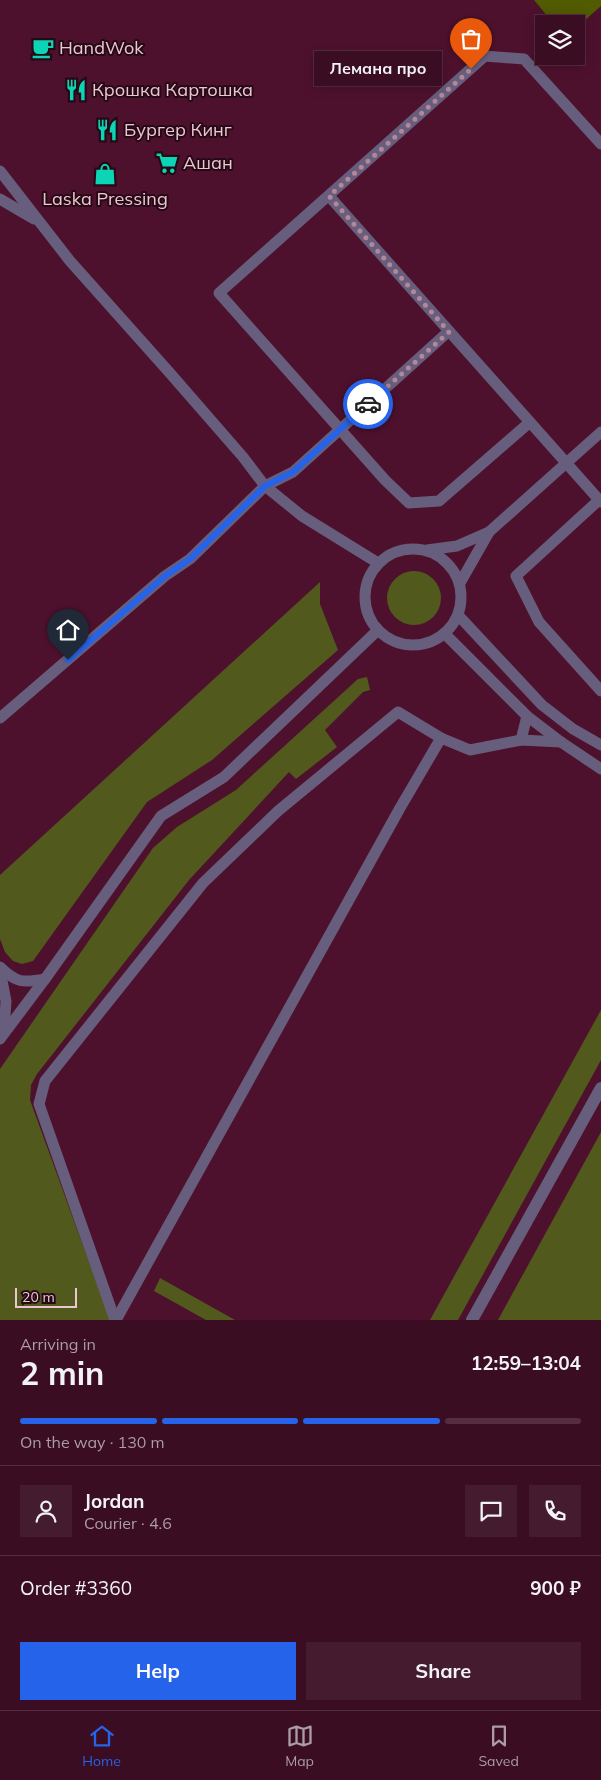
<!DOCTYPE html>
<html lang="en">
<head>
<meta charset="utf-8">
<style>
	:root { --surface:#3a0d22; --page:#451b2f; --text:#f1f3f6; --muted:#ab9ca5; --line:#542d40; --accent:#2563eb }
	body { margin:0; font-family:Mulish,sans-serif; background:var(--page); color:var(--text); height:100vh; display:flex; flex-direction:column; font-size:19px; white-space:nowrap }
	* { box-sizing:border-box; margin:0 }
	p { font-size:16px; color:var(--muted) }
	.icon { flex:none; width:28px; height:28px; fill:none; stroke:currentColor; stroke-width:2; stroke-linecap:round; stroke-linejoin:round }
	.map { position:relative; height:1320px; overflow:hidden }
	.side { display:flex; flex-direction:column; background:var(--surface); flex:1 }
	.side>* { flex:none }
	.controls { position:absolute; left:535px; top:15px; display:grid; gap:10px }
	.controls a { display:grid; place-items:center; width:50px; height:50px; border-radius:0px; background:var(--surface); box-shadow:0 2px 12px #0003,0 0 0 1px var(--line); font-size:25px }
	.scale { position:absolute; left:15px; bottom:12px; width:62px; box-sizing:border-box; padding-left:5px; border:2px solid #ecc5d2; border-top:0; font-size:14px; line-height:18px; white-space:nowrap; color:#ecc5d2; -webkit-text-stroke:4px #250a15; paint-order:stroke }
	.pin { position:absolute; display:grid; place-items:center; width:42px; height:42px; color:#fff; margin:-51px -21px; border-radius:50% 50% 50% 0; rotate:-45deg; box-shadow:0 0 5px #0007 }
	.pin .icon { rotate:45deg }
	.courier { position:absolute; display:grid; place-items:center; width:50px; height:50px; margin:-25px; border:4px solid #2563eb; border-radius:50%; background:#fff; color:#222; box-shadow:0 1px 6px #0007 }
	.bubble { position:absolute; height:35px; border-radius:0px; background:var(--surface); box-shadow:0 2px 12px #0003,0 0 0 1px var(--line); font-size:16px; font-weight:700; line-height:35px; text-align:center }
	.summary em { font-style:normal; font-weight:700 }
	.summary div { display:flex; flex-direction:column-reverse }
	.summary { display:flex; align-items:center; justify-content:space-between; height:85px; padding:0 20px }
	h1 { font-size:32px; font-weight:700; line-height:38px }
	.bar { display:grid; grid-template-columns:repeat(4,1fr); gap:8px 5px; align-content:center; height:60px; padding:0 20px }
	.bar i { height:6px; border-radius:4px; background:var(--line) }
	.bar .active { background:var(--accent) }
	.bar p { grid-column:span 4 }
	.line { display:flex; align-items:center; gap:12px; padding:0 20px; border-top:1px solid var(--line) }
	.line div { flex:1 }
	.round { display:grid; place-items:center; flex:none; width:52px; height:52px; border-radius:0px; background:var(--page) }
	.button { display:flex; gap:10px; margin-top:auto; padding:10px 20px }
	.button a { flex:1; height:58px; border-radius:0px; background:var(--accent); color:#fff; font-size:20px; font-weight:700; line-height:58px; text-align:center }
	.button a+a { background:var(--page); color:var(--text) }
	.tab-bar { display:flex; justify-content:space-around; align-items:center; height:70px; border-top:1px solid var(--line); background:var(--surface); font-size:14px; color:var(--muted) }
	.tab-bar a { display:grid; justify-items:center; gap:2px }
	.tab-bar .active { color:var(--accent) }
	.map>svg:first-child { display:block }
	.green { fill:#515a1c }
	.forest { fill:#515b00 }
	.lines { fill:none; stroke-linecap:round; stroke-linejoin:round }
	.service { stroke:#665e7c; stroke-width:11 }
	.minor { stroke:#665e7c; stroke-width:12 }
	.done { stroke:#b58698; stroke-width:5; stroke-dasharray:0 9 }
	.route { stroke:#2563eb; stroke-width:6 }
	.labels { text-anchor:middle; stroke-width:4; stroke-linejoin:round; paint-order:stroke }
	.poi-label { font-size:18px; fill:#ecc5d2; stroke:#250a15; text-anchor:start }
</style>
</head>
<body>
<div class="map">
<svg width="601" height="1320" viewBox="0 0 601 1320">
	<rect width="100%" height="100%" fill="#4e112d"/>
	<g class="green">
		<circle cx="414" cy="598" r="27"/>
		<path d="M320,582V604L338,650L212,760L147,802L33,961L22,964L13,961L5,952L0,939V875Z"/>
		<path d="M367,677L370,690L363,692L325,730L337,747L296,779L289,772L189,880L37,1074L31,1085L30,1100L110,1320H0V1069L153,848L177,827L236,790L358,679Z"/>
		<path d="M601,1010V1060L458,1320H430Z"/>
		<path d="M601,1132V1320H498Z"/>
		<path d="M160,1278L235,1320H206L154,1291Z"/>
	</g>
	<path class="forest" d="M534,0H601V6L576,28V24H554Z"/>
	<g class="lines">
		<g class="service">
			<path d="M0,171L70,261L169,372L243,457L265,486L302,516L378,563"/>
			<path d="M329,196L601,502"/>
			<path d="M0,199L34,219"/>
			<path d="M530,422L439,501L409,503L385,480L219,293L485,56L524,59L601,144"/>
			<path d="M599,500L516,576L539,622L601,691"/>
			<circle cx="413" cy="597" r="48"/>
			<path d="M427,550L457,546L489,532"/>
			<path d="M460,583L489,532L601,432"/>
			<path d="M458,615L542,705L573,729L601,745"/>
			<path d="M445,634L527,716L561,742L601,769"/>
			<path d="M0,718L165,576L190,559L265,486L293,472L449,331"/>
			<path d="M521,740L527,716"/>
			<path d="M0,967C16,983 23,983 45,979"/>
			<path d="M0,970L6,1001L4,1032"/>
			<path d="M0,1039L45,979L161,816L224,777L378,630"/>
			<path d="M115,1320L39,1104L45,1081L203,883L278,811L398,712L441,738"/>
			<path d="M116,1320L400,808L441,738L470,750L521,740L561,742"/>
		</g>
		<path class="minor" d="M472,1320L601,1088"/>
	</g>
	<g class="lines">
		<path class="done" d="M368,404L449,332L329,196L471,69"/>
		<path class="route" d="M68,660L165,576L190,559L265,486L293,472L368,404"/>
	</g>
	<defs>
		<g id="cafe-bare" transform="scale(1.725)"><path d="M-5.5-4.5H6V0H3Q3 3.5 0 3.5H-2.5Q-5.5 3.5-5.5 0ZM3-3.2v2h1.7v-2ZM-6 4.5H4V6H-6Z" fill="#0cd5b5" stroke="#250a15" stroke-width="2.5" paint-order="stroke"/></g>
		<g id="restaurant-bare" transform="scale(1.725)"><path d="M-5-6h1v4h1v-4h1v4h1v-4h1v5L-1.5 .5V6h-2V.5L-5-1ZM5-6V6H3V1.5H1.5Q1.5-4 5-6Z" fill="#0cd5b5" stroke="#250a15" stroke-width="2.5" paint-order="stroke"/></g>
		<g id="supermarket-bare" transform="scale(1.725)"><path d="M-6-5.5h2.5l.6 2H6L4.5 2H-2.5L-4.4-4H-6ZM-1.5 3.2a1.3 1.3 0 1 0 .1 0ZM3 3.2a1.3 1.3 0 1 0 .1 0Z" fill="#0cd5b5" stroke="#250a15" stroke-width="2.5" paint-order="stroke"/></g>
		<g id="shop-bare" transform="scale(1.725)"><path d="M-5-2.5h2.3a2.7 3.5 0 0 1 5.4 0H5L5.5 6h-11ZM-1.5-2.5h3a1.5 2.3 0 0 0-3 0Z" fill="#0cd5b5" stroke="#250a15" stroke-width="2.5" paint-order="stroke"/></g>
	</defs>
	<g fill-rule="evenodd">
		<use href="#cafe-bare" x="43" y="48"/>
		<use href="#restaurant-bare" x="76" y="90"/>
		<use href="#restaurant-bare" x="107" y="130"/>
		<use href="#supermarket-bare" x="167" y="163"/>
		<use href="#shop-bare" x="105" y="174"/>
	</g>
	<g class="labels">
		<g class="poi-label">
			<text x="59" y="54">HandWok</text>
			<text x="92" y="96">Крошка Картошка</text>
			<text x="124" y="136">Бургер Кинг</text>
			<text x="183" y="169">Ашан</text>
			<text x="105" y="205" text-anchor="middle">Laska Pressing</text>
		</g>
	</g>
</svg>
<div class="controls">
<a><svg class="icon" aria-label="layers" viewBox="0 0 24 24"><path d="M12 4l9 5-9 5-9-5zM3 14l9 5 9-5"/></svg></a>
</div>
<div class="scale">20 m</div>
<div class="pin" style="left:471px;top:69px;background:#ea580c"><svg class="icon" aria-label="bag" viewBox="0 0 24 24"><path d="M5 8h14l-1 12H6zM9 8a3 3 0 0 1 6 0"/></svg></div>
<div class="pin" style="left:68px;top:660px;background:#1f2937"><svg class="icon" aria-label="home" viewBox="0 0 24 24"><path d="M3 11l9-7 9 7M6 9v11h12V9"/></svg></div>
<div class="courier" style="left:368px;top:404px"><svg class="icon" aria-label="car" viewBox="0 0 24 24"><path d="M5 17H2v-5l4-1 3-4h7l3 4 3 1v5h-3M9 17h6M6 11h13"/><circle cx="7" cy="17" r="2"/><circle cx="17" cy="17" r="2"/></svg></div>
<div class="bubble" style="left:314px;top:51px;width:128px">Лемана про</div>
</div>
<section class="side">
<div class="summary"><div><h1>2 min</h1><p>Arriving in</p></div><em>12:59–13:04</em></div>
<div class="bar"><i class="active"></i><i class="active"></i><i class="active"></i><i></i><p>On the way · 130 m</p></div>
<div class="line" style="height:90px"><a class="round"><svg class="icon" aria-label="person" viewBox="0 0 24 24"><circle cx="12" cy="8" r="4"/><path d="M4 21q1-7 8-7t8 7"/></svg></a><div><b>Jordan</b><p>Courier · 4.6</p></div><a class="round"><svg class="icon" aria-label="chat" viewBox="0 0 24 24"><path d="M4 5h16v11H9l-5 4z"/></svg></a><a class="round"><svg class="icon" aria-label="phone" viewBox="0 0 24 24"><path d="M5 4h4l2 5-3 2q2 4 5 5l2-3 5 2v4C11 20 4 13 5 4z"/></svg></a></div>
<div class="line" style="height:65px"><div>Order #3360</div><b>900 ₽</b></div>
<div class="button"><a>Help</a><a>Share</a></div>
</section>
<nav class="tab-bar">
<a class="active"><svg class="icon" aria-label="home" viewBox="0 0 24 24"><path d="M3 11l9-7 9 7M6 9v11h12V9"/></svg>Home</a>
<a><svg class="icon" aria-label="map" viewBox="0 0 24 24"><path d="M3 6l6-2 6 2 6-2v14l-6 2-6-2-6 2zM9 4v14M15 6v14"/></svg>Map</a>
<a><svg class="icon" aria-label="saved" viewBox="0 0 24 24"><path d="M7 4h10v16l-5-4-5 4z"/></svg>Saved</a>
</nav>
</body>
</html>
